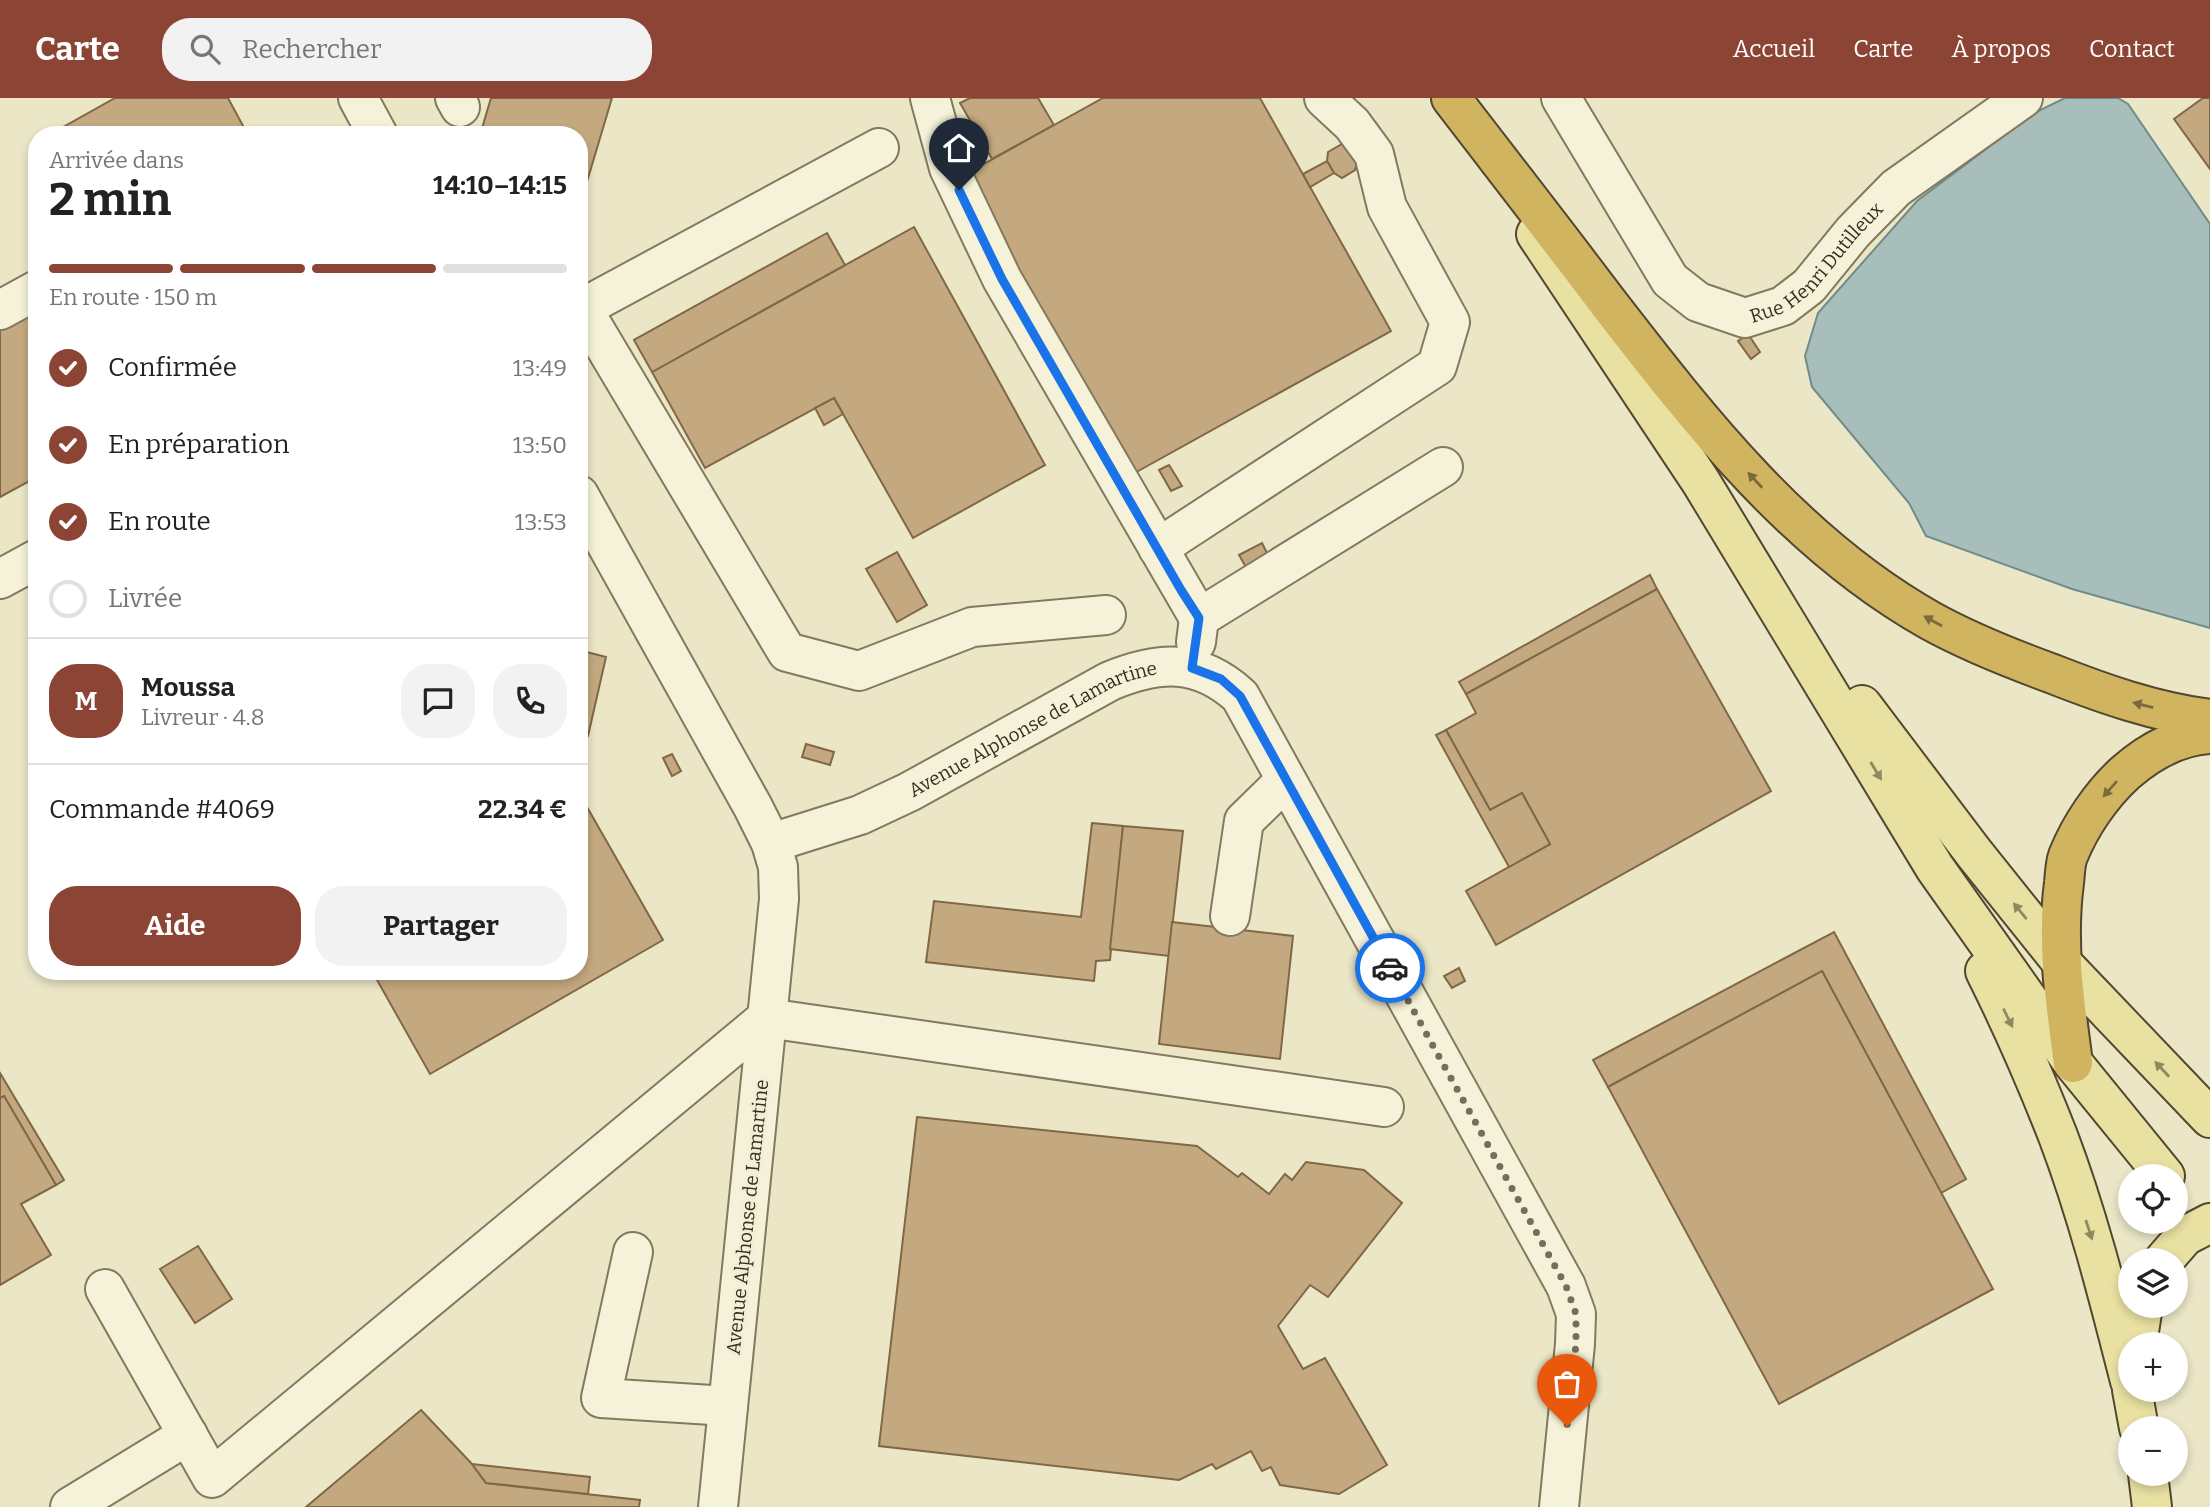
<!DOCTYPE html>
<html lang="fr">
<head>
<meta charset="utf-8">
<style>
	:root { --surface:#fff; --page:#f2f2f2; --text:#222; --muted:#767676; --line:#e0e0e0; --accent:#8c4434 }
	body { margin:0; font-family:Bitter,serif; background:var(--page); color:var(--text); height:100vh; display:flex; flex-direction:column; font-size:26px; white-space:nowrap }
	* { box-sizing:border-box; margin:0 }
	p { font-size:23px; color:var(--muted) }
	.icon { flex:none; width:38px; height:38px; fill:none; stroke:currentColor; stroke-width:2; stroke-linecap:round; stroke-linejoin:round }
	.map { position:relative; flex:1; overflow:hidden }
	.details { position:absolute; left:28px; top:28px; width:560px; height:854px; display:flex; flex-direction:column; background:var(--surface); border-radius:28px; box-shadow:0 4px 10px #0003 }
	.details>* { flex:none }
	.buttons { position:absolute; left:2118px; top:1066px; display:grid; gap:14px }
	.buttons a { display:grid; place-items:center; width:70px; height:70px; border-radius:50%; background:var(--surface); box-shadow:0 4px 10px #0003; font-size:35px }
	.pin { position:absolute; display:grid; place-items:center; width:60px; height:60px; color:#fff; margin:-72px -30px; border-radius:50% 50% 50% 0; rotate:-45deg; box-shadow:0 0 7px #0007 }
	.pin .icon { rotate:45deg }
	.courier { position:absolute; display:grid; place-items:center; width:70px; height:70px; margin:-35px; border:5px solid #1a73e8; border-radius:50%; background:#fff; color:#222; box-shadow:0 2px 9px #0007 }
	.head em { font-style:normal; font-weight:700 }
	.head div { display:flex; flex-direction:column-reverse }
	.head { display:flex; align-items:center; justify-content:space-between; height:119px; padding:0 21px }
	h1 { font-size:46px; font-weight:700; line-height:52px }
	.bar { display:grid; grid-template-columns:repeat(4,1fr); gap:10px 7px; align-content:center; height:84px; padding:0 21px }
	.bar i { height:9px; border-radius:5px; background:var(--line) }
	.bar .current { background:var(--accent) }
	.bar p { grid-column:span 4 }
	.line { display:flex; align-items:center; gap:18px; padding:0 21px; border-top:2px solid var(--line) }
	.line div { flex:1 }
	.round { display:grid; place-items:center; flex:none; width:74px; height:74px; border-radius:28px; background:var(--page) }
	ol { padding:0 21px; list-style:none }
	li { display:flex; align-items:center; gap:21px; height:77px }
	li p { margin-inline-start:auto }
	li .icon { padding:7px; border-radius:50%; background:var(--accent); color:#fff; stroke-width:4 }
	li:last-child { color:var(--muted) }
	li i { width:38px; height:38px; border:4px solid var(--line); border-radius:50% }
	.primary-button { display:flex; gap:14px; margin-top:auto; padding:14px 21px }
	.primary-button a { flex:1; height:80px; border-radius:28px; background:var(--accent); color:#fff; font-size:28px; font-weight:700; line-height:80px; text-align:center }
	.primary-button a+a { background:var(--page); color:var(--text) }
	header { display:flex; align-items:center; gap:42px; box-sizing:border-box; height:98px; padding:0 35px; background:var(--accent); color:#fff }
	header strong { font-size:33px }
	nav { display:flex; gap:38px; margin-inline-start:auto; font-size:24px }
	.search { width:490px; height:63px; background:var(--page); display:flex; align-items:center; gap:18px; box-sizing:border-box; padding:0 24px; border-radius:28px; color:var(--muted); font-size:26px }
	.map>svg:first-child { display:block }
	.water { fill:#a7bebb; stroke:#6f8b8a; stroke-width:2 }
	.building { fill:#c4a980; stroke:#806846; stroke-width:2 }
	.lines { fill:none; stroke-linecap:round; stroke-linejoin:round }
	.minor-casing { stroke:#83795e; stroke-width:42 }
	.major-casing { stroke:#524731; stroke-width:42 }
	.highway-casing { stroke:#524731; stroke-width:42 }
	.minor { stroke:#f5f2d9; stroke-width:38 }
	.major { stroke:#e9e1a2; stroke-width:38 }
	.highway { stroke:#d0b460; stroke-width:38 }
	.oneway { fill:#7b6a3d }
	.oneway2 { fill:#8f8861 }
	.done { stroke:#746e5a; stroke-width:7; stroke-dasharray:0 12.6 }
	.route { stroke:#1a73e8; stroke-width:9 }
	.labels { text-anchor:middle; stroke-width:6; stroke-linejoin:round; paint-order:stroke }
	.street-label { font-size:19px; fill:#352e20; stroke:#f2efd5 }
</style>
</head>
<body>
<header>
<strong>Carte</strong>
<div class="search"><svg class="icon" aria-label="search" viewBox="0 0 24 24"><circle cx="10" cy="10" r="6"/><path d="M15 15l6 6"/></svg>Rechercher</div>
<nav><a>Accueil</a><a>Carte</a><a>À propos</a><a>Contact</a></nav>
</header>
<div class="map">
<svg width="2210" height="1409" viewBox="0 0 2210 1409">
	<rect width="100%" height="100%" fill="#eae6c6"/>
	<path class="water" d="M2065,0H2118L2128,6L2210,126V530L2072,491L1926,438L1909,405L1812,289L1805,258L1818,215L1917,103L2034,15Z"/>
	<g class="building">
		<path d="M115,0H228L248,37H49Z"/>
		<path d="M491,0H612L586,87L579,84V37H480Z"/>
		<path d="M970,0H1038L1054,27L992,61L960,5Z"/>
		<path d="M1103,0H1260L1391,233L1131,377L964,77Z"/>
		<path d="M2203,0H2210V71L2174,21Z"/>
		<path d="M1342,46L1350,47L1358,62L1355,72L1342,80L1334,75L1327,63L1328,54Z"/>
		<path d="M1327,63L1334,75L1310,89L1303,76Z"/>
		<path d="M914,129L1045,367L913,440L834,300L705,370L652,274Z"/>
		<path d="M827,135L845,167L652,274L634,242Z"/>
		<path d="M37,207V379L0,399V227Z"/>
		<path d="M1748,236L1760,254L1751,261L1738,243Z"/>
		<path d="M834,300L843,316L824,327L815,310Z"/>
		<path d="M1169,367L1182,388L1171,393L1159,372Z"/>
		<path d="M1262,445L1269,459L1247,471L1239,457Z"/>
		<path d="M897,454L927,507L897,524L866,471Z"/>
		<path d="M1650,477L1657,491L1466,596L1459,584Z"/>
		<path d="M1657,491L1771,693L1496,847L1466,793L1550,746L1522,695L1490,712L1446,632L1476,615L1466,596Z"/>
		<path d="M579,552L606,559L588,638L582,639L579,649Z"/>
		<path d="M1446,632L1490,712L1522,695L1550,746L1509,769L1436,637Z"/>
		<path d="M806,646L834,654L830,667L802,659Z"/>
		<path d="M672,656L681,673L672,678L663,660Z"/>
		<path d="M579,695L663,842L430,976L372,873H579Z"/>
		<path d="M1092,725L1123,728L1110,862L1096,863L1094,883L926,864L934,803L1081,819Z"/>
		<path d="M1123,728L1183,733L1169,858L1110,851Z"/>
		<path d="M1172,824L1293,838L1280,961L1159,946Z"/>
		<path d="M1834,834L1966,1081L1941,1095L1822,873L1608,989L1593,962Z"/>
		<path d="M1459,870L1465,883L1452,890L1444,878Z"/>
		<path d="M1822,873L1993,1191L1779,1306L1608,989Z"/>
		<path d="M0,975L64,1082L56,1087L4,998L0,1000Z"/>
		<path d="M4,998L56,1087L21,1106L51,1157L0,1187V1000Z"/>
		<path d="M917,1019L1197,1048L1238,1079L1242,1075L1269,1096L1285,1076L1292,1082L1306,1064L1364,1072L1402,1105L1328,1199L1310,1187L1278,1228L1303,1271L1325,1260L1387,1367L1339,1396L1280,1387L1271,1369L1262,1373L1251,1353L1216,1371L1212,1366L1179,1382L879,1348Z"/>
		<path d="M198,1148L232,1201L195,1225L160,1171Z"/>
		<path d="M421,1312L472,1366L486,1385L640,1402L639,1409H306Z"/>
		<path d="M472,1366L590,1379L588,1396L486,1385Z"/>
	</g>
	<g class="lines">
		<g class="minor-casing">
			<g id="minor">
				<path d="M358,0L378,37"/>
				<path d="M455,0L460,9"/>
				<path d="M930,0L949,70L1002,181L1199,520"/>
				<path id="s1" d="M1561,0L1670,182L1698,204L1745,220L1783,208L1809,188L1853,134L1896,90L2023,0"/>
				<path d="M582,210L787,554L859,573L972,529L1106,517"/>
				<path d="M0,212L37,192"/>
				<path d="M579,212L879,50"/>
				<path d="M579,397L753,709L771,745L778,769L779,801L718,1409"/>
				<path d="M1158,450L1437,268L1450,224L1387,109L1374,56L1352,26L1324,0"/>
				<path d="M0,481L37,461"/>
				<path d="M1196,544L1199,520L1443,369"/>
				<path id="s2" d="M771,745L860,717L909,694L1110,583C1159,563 1198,560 1240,598L1566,1188L1576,1216L1575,1246L1559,1409"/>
				<path d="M1230,818L1244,723L1286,682"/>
				<path d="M633,1154L601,1300L728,1308"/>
				<path d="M105,1191L212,1380L767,920L1384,1009"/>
				<path d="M70,1409L188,1337"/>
			</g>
		</g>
		<g class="major-casing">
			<g id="major">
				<path d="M1536,136L1701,384L1935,770L2073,965L2165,1078"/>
				<path d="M1862,607L1974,755L2063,866L2210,1020"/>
				<path d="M1985,873C2012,927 2036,982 2058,1038C2088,1117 2109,1201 2130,1283"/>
				<path d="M2164,1162L2185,1138L2210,1125"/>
				<path d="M2137,1246L2143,1208"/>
				<path d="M2132,1292L2139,1330"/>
				<path d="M2148,1376L2152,1409"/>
			</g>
		</g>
		<g class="highway-casing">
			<g id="highway">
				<path d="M1451,0C1504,69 1557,137 1609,206C1701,325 1797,448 1931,523C1969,544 2012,561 2053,576C2104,596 2155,614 2210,621"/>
				<path d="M2073,965C2065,906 2056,844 2064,785C2065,776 2065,766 2068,758C2080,728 2101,697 2125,675C2149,654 2177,638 2210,636"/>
			</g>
		</g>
		<use href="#minor" class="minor"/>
		<use href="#major" class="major"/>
		<use href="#highway" class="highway"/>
	</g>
	<defs><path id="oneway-solid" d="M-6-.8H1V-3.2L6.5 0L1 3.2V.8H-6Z" transform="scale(1.75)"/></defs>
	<g class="oneway">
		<use href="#oneway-solid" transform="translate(1755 382) rotate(-133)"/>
		<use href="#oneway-solid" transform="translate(1933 523) rotate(-151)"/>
		<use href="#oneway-solid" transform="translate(2143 607) rotate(-166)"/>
		<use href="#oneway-solid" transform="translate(2110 691) rotate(131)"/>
	</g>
	<g class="oneway2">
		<use href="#oneway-solid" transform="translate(1876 673) rotate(59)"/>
		<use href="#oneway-solid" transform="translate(2020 813) rotate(-129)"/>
		<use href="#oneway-solid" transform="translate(2008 920) rotate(64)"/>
		<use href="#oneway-solid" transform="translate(2162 971) rotate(-133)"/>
		<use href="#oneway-solid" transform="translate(2089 1132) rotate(72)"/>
	</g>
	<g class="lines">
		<path class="done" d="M1390,870L1566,1188L1576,1216V1246L1567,1328"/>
		<path class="route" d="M959,92L1002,181L1181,492L1199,520L1192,570L1221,581L1240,598L1390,870"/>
	</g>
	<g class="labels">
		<g class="street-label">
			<text dy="7" stroke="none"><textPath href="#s1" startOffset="390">Rue Henri Dutilleux</textPath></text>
			<text dy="7" stroke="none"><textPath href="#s2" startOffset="287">Avenue Alphonse de Lamartine</textPath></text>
			<text transform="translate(747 1119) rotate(-84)" y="7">Avenue Alphonse de Lamartine</text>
		</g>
	</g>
</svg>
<div class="buttons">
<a><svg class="icon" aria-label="locate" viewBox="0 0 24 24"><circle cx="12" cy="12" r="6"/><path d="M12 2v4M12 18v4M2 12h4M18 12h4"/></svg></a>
<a><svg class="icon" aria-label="layers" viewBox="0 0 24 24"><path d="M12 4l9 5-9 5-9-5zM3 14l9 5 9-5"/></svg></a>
<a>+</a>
<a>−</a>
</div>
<div class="pin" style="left:1567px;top:1328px;background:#ea580c"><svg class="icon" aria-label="bag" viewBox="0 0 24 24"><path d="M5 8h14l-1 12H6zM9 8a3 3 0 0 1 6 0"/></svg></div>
<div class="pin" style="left:959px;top:92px;background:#1f2937"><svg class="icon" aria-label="home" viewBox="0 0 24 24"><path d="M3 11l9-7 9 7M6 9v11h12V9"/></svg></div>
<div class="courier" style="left:1390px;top:870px"><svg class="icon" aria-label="car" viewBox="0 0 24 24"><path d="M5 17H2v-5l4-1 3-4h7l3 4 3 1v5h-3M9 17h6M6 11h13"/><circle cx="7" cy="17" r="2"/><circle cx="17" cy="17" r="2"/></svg></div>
<section class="details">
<div class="head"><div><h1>2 min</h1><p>Arrivée dans</p></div><em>14:10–14:15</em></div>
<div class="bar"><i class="current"></i><i class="current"></i><i class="current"></i><i></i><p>En route · 150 m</p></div>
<ol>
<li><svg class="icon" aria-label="check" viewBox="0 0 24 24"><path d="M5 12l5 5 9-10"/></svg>Confirmée<p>13:49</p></li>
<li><svg class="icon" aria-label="check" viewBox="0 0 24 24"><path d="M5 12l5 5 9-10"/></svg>En préparation<p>13:50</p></li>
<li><svg class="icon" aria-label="check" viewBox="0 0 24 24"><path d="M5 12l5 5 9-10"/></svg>En route<p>13:53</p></li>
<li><i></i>Livrée</li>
</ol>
<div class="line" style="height:126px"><b class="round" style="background:var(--accent);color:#fff">M</b><div><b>Moussa</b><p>Livreur · 4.8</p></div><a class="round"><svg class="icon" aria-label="chat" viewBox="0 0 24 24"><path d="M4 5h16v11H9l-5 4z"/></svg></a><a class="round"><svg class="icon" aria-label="phone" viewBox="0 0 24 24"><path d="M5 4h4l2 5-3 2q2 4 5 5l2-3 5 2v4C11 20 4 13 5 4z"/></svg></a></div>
<div class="line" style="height:91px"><div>Commande #4069</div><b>22.34 €</b></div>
<div class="primary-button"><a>Aide</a><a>Partager</a></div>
</section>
</div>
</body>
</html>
